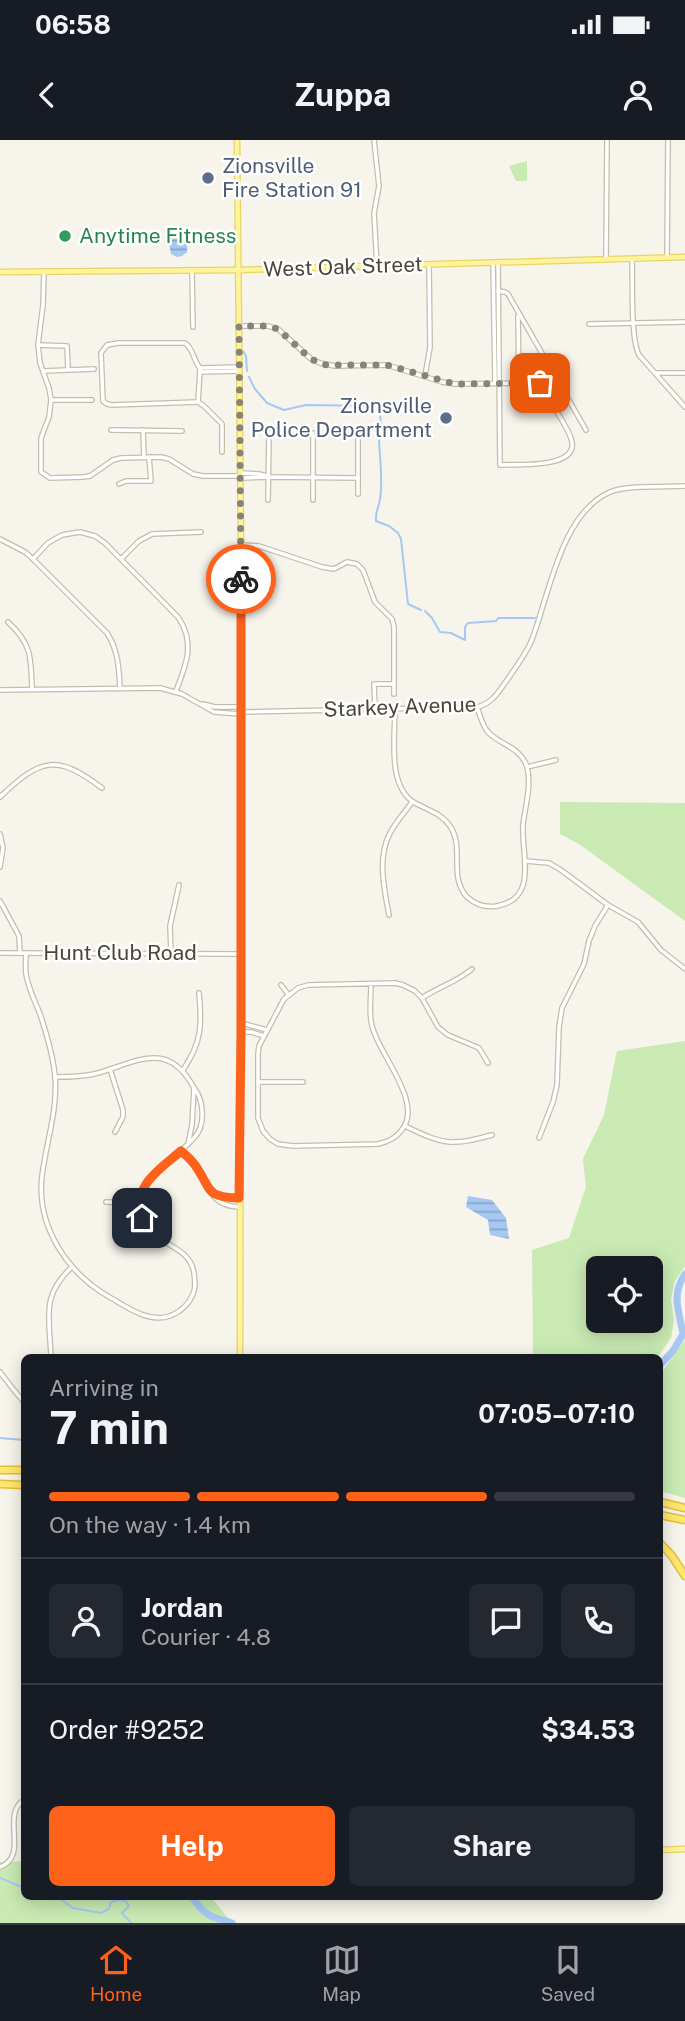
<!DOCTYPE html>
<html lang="en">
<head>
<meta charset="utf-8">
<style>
	:root { --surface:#171b24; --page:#242831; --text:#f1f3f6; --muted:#9ea1a6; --line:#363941; --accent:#fe6119 }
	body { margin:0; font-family:"Public Sans",sans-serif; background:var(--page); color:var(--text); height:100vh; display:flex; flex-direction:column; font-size:26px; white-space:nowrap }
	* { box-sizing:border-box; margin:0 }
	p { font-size:23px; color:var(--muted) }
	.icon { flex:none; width:38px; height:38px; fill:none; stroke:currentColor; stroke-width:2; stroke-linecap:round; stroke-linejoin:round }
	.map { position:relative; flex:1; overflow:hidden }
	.details { position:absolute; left:21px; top:1214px; width:642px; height:546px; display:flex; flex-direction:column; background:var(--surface); border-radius:10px; box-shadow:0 4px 18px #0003 }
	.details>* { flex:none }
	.tools { position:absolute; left:586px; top:1116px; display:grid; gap:14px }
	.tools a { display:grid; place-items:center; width:77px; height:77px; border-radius:10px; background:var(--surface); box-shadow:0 4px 18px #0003; font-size:35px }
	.pin { position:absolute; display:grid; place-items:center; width:60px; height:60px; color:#fff; margin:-30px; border-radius:14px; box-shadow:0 4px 10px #0006 }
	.courier { position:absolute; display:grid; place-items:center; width:70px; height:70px; margin:-35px; border:5px solid #fe6119; border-radius:50%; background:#fff; color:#222; box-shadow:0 2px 9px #0007 }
	.head em { font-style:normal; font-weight:700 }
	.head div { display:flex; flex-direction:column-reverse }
	.head { display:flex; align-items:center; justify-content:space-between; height:119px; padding:0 28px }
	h1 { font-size:46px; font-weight:700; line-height:52px }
	.bar { display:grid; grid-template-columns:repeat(4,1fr); gap:10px 7px; align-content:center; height:84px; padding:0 28px }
	.bar i { height:9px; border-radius:5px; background:var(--line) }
	.bar .on { background:var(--accent) }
	.bar p { grid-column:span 4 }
	.line { display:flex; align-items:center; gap:18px; padding:0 28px; border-top:2px solid var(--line) }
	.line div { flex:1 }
	.round { display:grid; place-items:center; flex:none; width:74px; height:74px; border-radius:10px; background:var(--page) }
	.cta { display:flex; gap:14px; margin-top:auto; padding:14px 28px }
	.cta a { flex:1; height:80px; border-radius:10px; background:var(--accent); color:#fff; font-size:28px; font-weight:700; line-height:80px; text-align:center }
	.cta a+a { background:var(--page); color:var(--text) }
	.status { display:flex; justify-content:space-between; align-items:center; height:49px; padding:0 35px; background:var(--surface); direction:ltr }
	.status svg { height:19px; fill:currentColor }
	header { display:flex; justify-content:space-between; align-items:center; height:91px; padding:0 28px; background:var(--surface); font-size:32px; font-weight:700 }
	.tabs { display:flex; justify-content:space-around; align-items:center; height:98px; border-top:2px solid var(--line); background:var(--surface); font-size:19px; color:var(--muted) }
	.tabs a { display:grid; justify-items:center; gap:4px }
	.tabs .on { color:var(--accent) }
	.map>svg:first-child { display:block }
	.green { fill:#c9eab3; fill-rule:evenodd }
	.water { fill:url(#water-rules) }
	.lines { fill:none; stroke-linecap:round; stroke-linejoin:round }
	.stream { stroke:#a7c8f3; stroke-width:2 }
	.river { stroke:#a7c8f3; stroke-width:7 }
	.minor-casing { stroke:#c2bead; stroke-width:6 }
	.major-casing { stroke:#e7d568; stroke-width:7 }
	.highway-casing { stroke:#e2bf39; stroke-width:9 }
	.minor { stroke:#fff; stroke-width:3.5 }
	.major { stroke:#fff39b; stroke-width:4.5 }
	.highway { stroke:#ffe66d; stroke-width:6 }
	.done { stroke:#868377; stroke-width:7; stroke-dasharray:0 12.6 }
	.route { stroke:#fe6119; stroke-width:9 }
	.service-dot { fill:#5c6f8a; stroke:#fff; stroke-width:2.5 }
	.leisure-dot { fill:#2e9e5b; stroke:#fff; stroke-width:2.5 }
	.labels { text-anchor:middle; stroke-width:5; stroke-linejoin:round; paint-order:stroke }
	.service-label { font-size:21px; fill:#4e5e75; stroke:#fff; text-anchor:start }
	.leisure-label { font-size:21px; fill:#27864d; stroke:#fff; text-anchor:start }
	.street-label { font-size:21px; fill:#4a4638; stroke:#fff }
</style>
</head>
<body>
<div class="status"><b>06:58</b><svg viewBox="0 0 49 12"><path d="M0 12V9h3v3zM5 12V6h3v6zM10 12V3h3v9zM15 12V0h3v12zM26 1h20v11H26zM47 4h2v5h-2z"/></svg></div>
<header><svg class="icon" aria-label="back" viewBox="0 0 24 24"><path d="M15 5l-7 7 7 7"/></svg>Zuppa<svg class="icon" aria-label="person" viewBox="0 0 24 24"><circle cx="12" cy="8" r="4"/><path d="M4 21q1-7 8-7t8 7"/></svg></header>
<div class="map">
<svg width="685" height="1783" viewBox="0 0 685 1783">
	<defs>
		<pattern id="water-rules" width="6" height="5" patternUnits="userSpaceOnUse" patternTransform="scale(1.75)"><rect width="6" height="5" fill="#a7c8f3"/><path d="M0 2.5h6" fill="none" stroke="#8aa4c6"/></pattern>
	</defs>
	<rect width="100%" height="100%" fill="#f6f4eb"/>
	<g class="green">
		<path d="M527,21V41H516L509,26Z"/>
		<path d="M560,662L685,663V781L579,704L560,694Z"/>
		<path d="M685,901V1126L675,1141L671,1159L674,1180L671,1198L657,1218H533L532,1110L569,1098L586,1047L583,1019L604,975L617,911ZM598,1129H651V1181H598Z"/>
		<path d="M685,1200V1358L660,1351V1234Z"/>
		<path d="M24,1721V1757H211L232,1783H0V1722Z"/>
	</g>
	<g class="water">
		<path d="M183,90L188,97L187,112L182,116L177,117L171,114L168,98L172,93Z"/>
		<path d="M468,1056L492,1060L506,1078L509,1099L490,1095L488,1080L466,1067Z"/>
	</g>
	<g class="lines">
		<g class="stream">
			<path d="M243,211L246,216L247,231"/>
			<path d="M249,237L255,249L267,263L284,270L306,265L373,266L380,267L381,297L379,301C380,320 383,340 380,359C379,367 375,372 376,381L389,386L398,393L401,399L408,464L421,470"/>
			<path d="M425,471L432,478L440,492L451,493L465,500V487L468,483L496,481L498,478H535"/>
			<path d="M0,1298L24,1300"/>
			<path d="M0,1738L24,1748"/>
			<path d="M58,1757L73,1768L101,1773L109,1769L111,1762L118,1760L126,1761L129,1766L122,1773L131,1783"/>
		</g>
		<g class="river">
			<path d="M660,1225L673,1211L683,1194C679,1171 671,1155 685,1134"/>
			<path d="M192,1757C205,1776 211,1777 232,1783"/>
		</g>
		<g class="minor-casing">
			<g id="minor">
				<path d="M374,0L379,46L374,73L377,126"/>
				<path d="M667,118L668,0"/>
				<path d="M606,119L607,0"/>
				<path d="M632,119C633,141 630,197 639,215L685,267"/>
				<path d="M498,122L500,325C515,324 577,329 572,302C570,291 559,276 554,267C548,258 543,253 540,243"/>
				<path d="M493,123L495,243"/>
				<path d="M192,130L193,187"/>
				<path d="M44,131L43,165L38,205L40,223L49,248L51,260L49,277L41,298V332L50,338L83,337L90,336L113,320L121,318L161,317L169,319L193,334L203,336H240"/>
				<path d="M498,151L505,152L508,154L586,290"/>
				<path d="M518,176L519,243"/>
				<path d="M589,184L685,182"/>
				<path d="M239,186H268L278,189L311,219L320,223L335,226L387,225L442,242L455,244L540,243L555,237"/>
				<path d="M38,205L67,206L68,229"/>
				<path d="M200,228L239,227"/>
				<path d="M43,231L94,229"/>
				<path d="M200,232L239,231"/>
				<path d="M656,233H685"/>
				<path d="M425,236L430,207L429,124"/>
				<path d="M51,260H92"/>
				<path d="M198,262L112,265L107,264L103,261L101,213L107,205L118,203H185C194,209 193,220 200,228"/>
				<path d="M198,262L204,266L222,284V312"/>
				<path d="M198,262L200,230"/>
				<path d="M111,290L182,291"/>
				<path d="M143,290L144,317"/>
				<path d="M240,333L259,334L267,336"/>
				<path d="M241,338L269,337L358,338"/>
				<path d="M119,344L126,341H151L149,317"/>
				<path d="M358,354V292"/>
				<path d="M268,360L269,293"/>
				<path d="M313,360V293"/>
				<path d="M0,399L25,412L33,419L107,493C118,510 119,527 120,548"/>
				<path d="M241,405L259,406L322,427L334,429L347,422L357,424L363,430L375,462L392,479L394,487V554"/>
				<path d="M33,419L48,403L62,395L80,392L95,396L105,403L178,477C196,503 186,525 176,551"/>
				<path d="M121,419L139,401L152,394L201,392"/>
				<path d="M8,482C32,504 31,518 32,549"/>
				<path d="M0,550L160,548L182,554L214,572L240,574"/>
				<path d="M203,564L215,567H240"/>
				<path d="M375,569L374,544H394"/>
				<path d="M395,569C395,597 387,647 415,663C428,670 442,674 450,686C465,708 448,736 467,757C475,764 486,768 497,766C539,759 521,713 523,685C525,667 532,644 527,627C521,607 500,605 488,592C482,585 480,575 477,567"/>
				<path d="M240,572L477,567C491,564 497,554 505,543C514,530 524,517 531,502C549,457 560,374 610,352C627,345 665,347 685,346"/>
				<path d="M527,627L556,620"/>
				<path d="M0,657C40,619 56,613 102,648"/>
				<path d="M0,694L3,708L0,727"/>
				<path d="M525,721L549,723L561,730L608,765L638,782L661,810L685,829"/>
				<path d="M0,761L19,796L20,813"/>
				<path d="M389,775C384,748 377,718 390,693C396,682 405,672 412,662"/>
				<path d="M171,812L170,786L179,745"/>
				<path d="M0,813L241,814"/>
				<path d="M26,813C26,820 25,827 26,834C28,848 35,861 40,874C47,895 53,915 55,936C58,970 46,1003 42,1036C36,1087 68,1134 111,1158C128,1168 149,1183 170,1176C180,1172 189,1164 193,1154C196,1148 195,1140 194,1133C189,1100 143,1107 139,1068C139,1059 141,1050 146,1042C154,1030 170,1020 181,1011"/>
				<path d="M371,844C371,859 368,878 374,892C383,919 424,965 401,991C395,999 387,1002 378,1004L293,1006L278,1004L270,999L263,991L258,978V914L259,906L284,859L298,848L308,845L395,843L403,845L415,851L422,858L438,887L448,895L479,908L488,923"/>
				<path d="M281,845L288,854"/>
				<path d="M422,858C438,847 457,842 472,829"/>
				<path d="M241,883L267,890"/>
				<path d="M241,892H251L264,896"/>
				<path d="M110,929L123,970V977L115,992"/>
				<path d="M183,930C202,902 202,885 199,853"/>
				<path d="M55,937C68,937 81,937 94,934C134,924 167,897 194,948"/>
				<path d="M258,942H303"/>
				<path d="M405,986C444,1005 451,1006 492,995"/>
				<path d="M539,998L553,962L557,945L559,887L562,868L584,824L589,801L595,786L608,765"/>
				<path d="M188,1004L192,985L194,948C204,960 206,986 194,998C190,1003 185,1006 181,1011C187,1016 192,1021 197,1028C210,1047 210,1066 239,1067"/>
				<path d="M209,1050L223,1057L239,1058"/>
				<path d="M106,1062L139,1063"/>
				<path d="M51,1218C50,1179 40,1156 72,1127"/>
				<path d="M0,1232L13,1249L24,1262"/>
				<path d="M0,1727C30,1716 0,1675 24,1660"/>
			</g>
		</g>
		<g class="major-casing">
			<g id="major">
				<path d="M237,0L241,405L240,1218"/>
				<path d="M0,132L239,130L685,117"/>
				<path d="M660,1710L685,1709"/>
			</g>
		</g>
		<g class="highway-casing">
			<g id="highway">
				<path d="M0,1330H24"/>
				<path d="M0,1344L24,1345"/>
				<path d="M660,1362L685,1368"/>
				<path d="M660,1375L685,1380"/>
				<path d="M660,1403L672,1416L685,1436"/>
			</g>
		</g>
		<use href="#minor" class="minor"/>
		<use href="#major" class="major"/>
		<use href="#highway" class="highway"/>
	</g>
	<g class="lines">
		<path class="done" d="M241,439L239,186H268L278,189L311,219L326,225H387L455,244L540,243"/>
		<path class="route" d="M142,1078C132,1045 160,1029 181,1011C187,1016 193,1021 197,1028C212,1051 206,1057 239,1058L241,892V439"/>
	</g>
	<g class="service-dot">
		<circle cx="208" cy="38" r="7"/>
		<circle cx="446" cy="278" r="7"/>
	</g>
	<circle class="leisure-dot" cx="65" cy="96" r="7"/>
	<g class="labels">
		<g class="service-label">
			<text x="222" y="33">Zionsville<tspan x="222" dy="24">Fire Station 91</tspan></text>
			<text x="432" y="273" text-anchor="end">Zionsville<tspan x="432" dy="24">Police Department</tspan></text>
		</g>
		<g class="leisure-label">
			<text x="79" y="103">Anytime Fitness</text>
		</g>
		<g class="street-label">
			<text transform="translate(343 127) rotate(-2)" y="7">West Oak Street</text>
			<text transform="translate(400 567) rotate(-2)" y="7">Starkey Avenue</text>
			<text x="120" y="820">Hunt Club Road</text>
		</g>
	</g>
</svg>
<div class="tools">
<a><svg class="icon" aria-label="locate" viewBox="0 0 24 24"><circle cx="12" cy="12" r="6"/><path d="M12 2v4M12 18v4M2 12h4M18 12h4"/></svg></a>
</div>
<div class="pin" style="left:540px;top:243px;background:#ea580c"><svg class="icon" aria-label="bag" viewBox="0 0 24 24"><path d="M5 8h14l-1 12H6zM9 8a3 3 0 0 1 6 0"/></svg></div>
<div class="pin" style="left:142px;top:1078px;background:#1f2937"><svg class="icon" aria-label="home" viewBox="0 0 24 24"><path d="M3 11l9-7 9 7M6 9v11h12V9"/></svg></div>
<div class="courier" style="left:241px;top:439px"><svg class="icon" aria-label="bike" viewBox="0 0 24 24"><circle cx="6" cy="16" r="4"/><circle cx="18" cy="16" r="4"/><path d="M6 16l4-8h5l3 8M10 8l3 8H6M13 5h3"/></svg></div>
<section class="details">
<div class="head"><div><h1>7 min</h1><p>Arriving in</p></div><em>07:05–07:10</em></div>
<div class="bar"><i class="on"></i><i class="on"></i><i class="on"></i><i></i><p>On the way · 1.4 km</p></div>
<div class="line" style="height:126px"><a class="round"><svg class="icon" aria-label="person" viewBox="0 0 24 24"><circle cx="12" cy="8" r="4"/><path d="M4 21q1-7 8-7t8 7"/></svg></a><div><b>Jordan</b><p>Courier · 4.8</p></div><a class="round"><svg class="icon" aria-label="chat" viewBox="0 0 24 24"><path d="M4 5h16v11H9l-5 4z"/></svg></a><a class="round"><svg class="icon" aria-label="phone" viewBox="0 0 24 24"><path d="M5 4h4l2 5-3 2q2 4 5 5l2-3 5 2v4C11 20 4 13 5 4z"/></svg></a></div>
<div class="line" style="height:91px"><div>Order #9252</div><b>$34.53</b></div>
<div class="cta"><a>Help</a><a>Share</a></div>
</section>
</div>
<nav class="tabs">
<a class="on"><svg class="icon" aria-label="home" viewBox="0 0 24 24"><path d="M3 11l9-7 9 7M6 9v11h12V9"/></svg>Home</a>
<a><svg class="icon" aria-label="map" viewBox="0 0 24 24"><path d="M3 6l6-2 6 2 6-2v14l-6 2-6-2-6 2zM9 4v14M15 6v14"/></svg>Map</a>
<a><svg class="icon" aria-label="saved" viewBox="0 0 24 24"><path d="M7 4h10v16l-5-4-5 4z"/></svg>Saved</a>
</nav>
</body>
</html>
